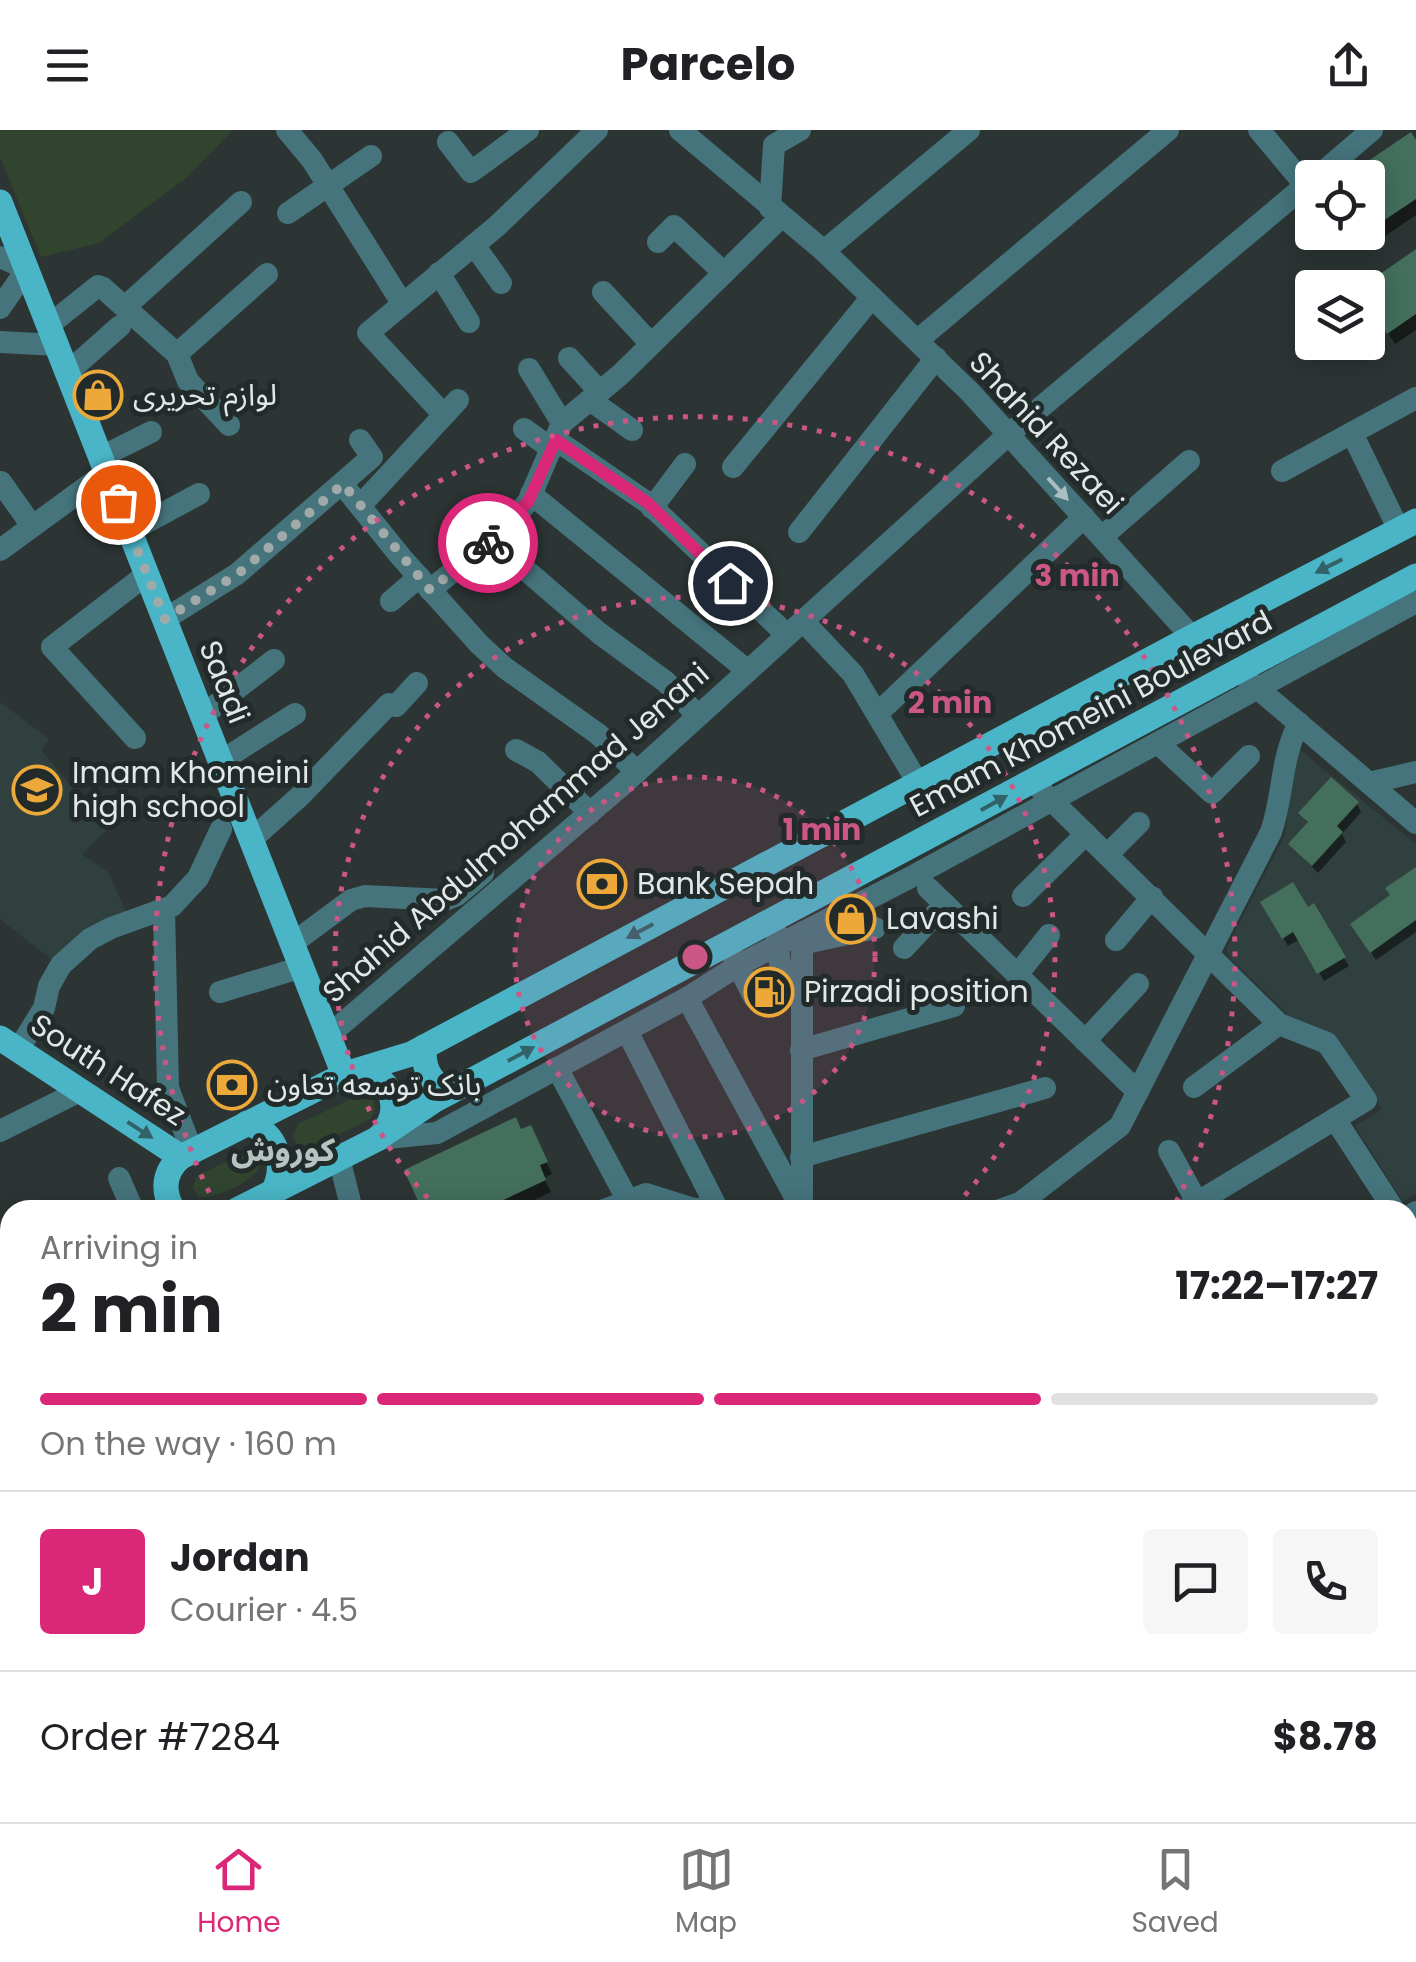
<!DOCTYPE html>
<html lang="en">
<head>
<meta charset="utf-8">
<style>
	:root { --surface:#fff; --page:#f6f6f6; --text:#202124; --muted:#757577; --line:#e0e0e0; --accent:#db2777 }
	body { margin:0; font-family:Poppins,"Noto Sans Arabic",sans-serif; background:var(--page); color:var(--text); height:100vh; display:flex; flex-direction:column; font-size:38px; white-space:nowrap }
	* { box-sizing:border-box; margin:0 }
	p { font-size:32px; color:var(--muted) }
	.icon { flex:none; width:55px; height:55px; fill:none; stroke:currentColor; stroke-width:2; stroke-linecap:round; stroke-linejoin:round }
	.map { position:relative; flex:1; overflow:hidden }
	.sheet { position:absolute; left:0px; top:1070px; width:1418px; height:622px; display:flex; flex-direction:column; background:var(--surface); border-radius:30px 30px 0 0; box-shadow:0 5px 25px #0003 }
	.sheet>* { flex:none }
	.controls { position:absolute; left:1295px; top:30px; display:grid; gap:20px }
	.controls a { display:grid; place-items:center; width:90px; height:90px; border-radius:10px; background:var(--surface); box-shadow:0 5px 25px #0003; font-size:50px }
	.pin { position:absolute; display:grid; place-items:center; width:85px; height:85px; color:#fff; margin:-42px; border:5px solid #fff; border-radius:50%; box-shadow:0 2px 10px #0007 }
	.courier { position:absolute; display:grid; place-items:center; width:100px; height:100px; margin:-50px; border:8px solid #db2777; border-radius:50%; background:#fff; color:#222; box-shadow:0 2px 12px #0007 }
	.summary em { font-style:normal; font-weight:700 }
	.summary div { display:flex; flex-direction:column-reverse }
	.summary { display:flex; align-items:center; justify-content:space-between; height:170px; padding:0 40px }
	h1 { font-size:65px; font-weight:700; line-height:75px }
	.bar { display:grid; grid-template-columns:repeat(4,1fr); gap:15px 10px; align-content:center; height:120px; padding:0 40px }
	.bar i { height:12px; border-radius:8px; background:var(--line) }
	.bar .current { background:var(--accent) }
	.bar p { grid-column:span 4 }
	.line { display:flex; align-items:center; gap:25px; padding:0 40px; border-top:2px solid var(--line) }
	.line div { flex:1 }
	.round { display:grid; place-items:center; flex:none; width:105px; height:105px; border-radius:10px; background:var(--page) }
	header { display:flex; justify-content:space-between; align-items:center; height:130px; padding:0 40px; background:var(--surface); font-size:45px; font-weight:700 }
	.tabs { display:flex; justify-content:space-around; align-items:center; height:140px; border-top:2px solid var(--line); background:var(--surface); font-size:28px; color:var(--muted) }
	.tabs a { display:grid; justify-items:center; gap:5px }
	.tabs .current { color:var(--accent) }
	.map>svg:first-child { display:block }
	.built { fill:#30403e }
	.green { fill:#30442e }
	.shadow { fill:#0007 }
	.building { fill:#436f5c }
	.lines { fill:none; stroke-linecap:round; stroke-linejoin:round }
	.minor { stroke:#45747d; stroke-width:22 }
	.major { stroke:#49b5c6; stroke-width:25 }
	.oneway { fill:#abbfc3 }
	.oneway2 { fill:#326268 }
	.done { stroke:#a2a9a9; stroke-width:10; stroke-dasharray:0 18 }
	.route { stroke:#db2777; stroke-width:12 }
	.ring { fill:none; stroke:#cc5685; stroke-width:5; stroke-dasharray:5 10 }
	.labels { text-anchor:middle; stroke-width:10; stroke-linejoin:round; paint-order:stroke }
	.poi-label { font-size:30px; fill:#e2e8e8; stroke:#222b2a; text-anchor:start }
	.street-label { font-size:30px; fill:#e2e8e8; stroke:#222b2a }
	.neighbourhood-label { font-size:32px; font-weight:bold; fill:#b7c3c1; stroke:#222b2a }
	.centre { fill:#cc5685; stroke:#222b2a; stroke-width:5 }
	.ring-label { font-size:30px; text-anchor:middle; font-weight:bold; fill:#cc5685; stroke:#222b2a; stroke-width:10; stroke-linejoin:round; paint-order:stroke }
</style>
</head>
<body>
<header><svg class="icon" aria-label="menu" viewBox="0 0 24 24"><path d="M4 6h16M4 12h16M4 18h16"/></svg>Parcelo<svg class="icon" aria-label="share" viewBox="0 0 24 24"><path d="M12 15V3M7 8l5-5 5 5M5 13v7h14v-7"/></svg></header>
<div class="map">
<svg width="1416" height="1692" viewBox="0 0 1416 1692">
	<rect width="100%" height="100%" fill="#2c3534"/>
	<g class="built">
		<path d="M0,572L49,609L41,620L107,700L82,724L109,743L126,783L56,833L0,789Z"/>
		<path d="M1295,616L1416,714V1063L1403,1072L1355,996L1382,979L1333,904L1290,887L1230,828L1226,819L1285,705Z"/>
	</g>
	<g class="green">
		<path d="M0,0H233L186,48L99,113L41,127L0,27Z"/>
		<path d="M362,964L372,967C376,975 376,982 370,989L309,1020L295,1012L293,1006L298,994Z"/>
		<path d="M252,1019L263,1026C264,1047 217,1071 198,1066L193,1058L197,1046Z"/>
	</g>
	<g class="shadow">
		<path d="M1416,14V85L1366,119L1355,102H1368V48Z"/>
		<path d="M1416,122V200L1395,214L1368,173V158Z"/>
		<path d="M1357,674L1361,682L1342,704L1346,712L1318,743L1291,714L1309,695L1301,683Z"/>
		<path d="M1416,740V802L1376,830L1358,803Z"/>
		<path d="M1263,773L1307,780L1313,777L1349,836L1324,851L1300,809L1288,816Z"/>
		<path d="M774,847L779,878L764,886L761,855Z"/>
		<path d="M536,1010L552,1044L544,1048L551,1062L513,1080H425Z"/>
		<path d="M1408,1510L1416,1517V1538L1408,1548Z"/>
	</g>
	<g class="building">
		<path d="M1411,2L1416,10V69L1368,101V48H1343Z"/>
		<path d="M1416,119V184L1387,204L1368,175V158H1360Z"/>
		<path d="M1331,647L1359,672L1337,696L1343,702L1312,736L1288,714L1308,692L1298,683Z"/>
		<path d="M1416,737V790L1370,823L1350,794L1390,765L1385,758Z"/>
		<path d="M1293,752L1308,777L1314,773L1346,827L1317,844L1293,802L1282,809L1260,772Z"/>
		<path d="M516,987L521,999L531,995L548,1032L540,1035L546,1050L482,1080H459L457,1075L446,1080H422L404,1040Z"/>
	</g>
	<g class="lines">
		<g class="minor">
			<path d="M287,0L312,30L402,173"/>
			<path d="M680,0L824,121L970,262L1192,507"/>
			<path d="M1259,0L1306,56"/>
			<path d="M448,12L471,42L528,0"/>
			<path d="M1316,48L1372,0"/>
			<path d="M770,78L774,15L800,0"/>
			<path d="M288,83L371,26"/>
			<path d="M658,112L674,96L724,143"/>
			<path d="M474,115L501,153"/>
			<path d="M824,121L969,0"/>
			<path d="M0,127L27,139L0,178"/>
			<path d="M439,143L469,192"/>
			<path d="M603,162L651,214"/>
			<path d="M125,177L241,72"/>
			<path d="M49,195L98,156L103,158L177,224L188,251L229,295"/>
			<path d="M918,210L1168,0"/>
			<path d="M0,212L57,215"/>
			<path d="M177,224L267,144"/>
			<path d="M569,228L600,262"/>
			<path d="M529,239L562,293"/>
			<path d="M67,243L120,196"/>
			<path d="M590,270L632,300"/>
			<path d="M444,285L368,203L497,96L597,0"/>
			<path d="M524,299L552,319"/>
			<path d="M1352,303L1399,400"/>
			<path d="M556,310L648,373L787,505"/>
			<path d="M101,327L151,302"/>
			<path d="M733,337L872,167"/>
			<path d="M1282,341L1416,268"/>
			<path d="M1,352L32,396"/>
			<path d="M343,355L401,427L479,514L505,538L598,604L637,642"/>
			<path d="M531,364L748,541"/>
			<path d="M360,376L458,270"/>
			<path d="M652,378L685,334"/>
			<path d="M130,401L199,364"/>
			<path d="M799,402L936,228"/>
			<path d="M1102,407L1189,331"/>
			<path d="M491,410L599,503L666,552L698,586"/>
			<path d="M0,420L107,342"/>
			<path d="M430,460L493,409L528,372L562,293L620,245L781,87"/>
			<path d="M391,471L419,447"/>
			<path d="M165,489L237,444L372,327L360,310"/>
			<path d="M803,491L853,544L918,653"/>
			<path d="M1249,551L1416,693"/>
			<path d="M877,584L1084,387"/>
			<path d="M203,585L274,530"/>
			<path d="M135,608L52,517L147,444"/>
			<path d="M1159,614L1212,663L1249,626"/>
			<path d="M516,620L538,632L590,683"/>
			<path d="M221,631L295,584"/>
			<path d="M1369,653L1416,642"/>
			<path d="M1042,661L1279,894L1327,913L1366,970L1185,1080"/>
			<path d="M252,709L300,666L389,574L396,576L417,553"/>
			<path d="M1108,724L1139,693"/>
			<path d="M928,758L1138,962"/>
			<path d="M1023,766L1086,704"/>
			<path d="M164,779L168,958L192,1021"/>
			<path d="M1116,810L1152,767"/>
			<path d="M293,813L351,770L365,766L445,770L457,765L483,743"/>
			<path d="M801,814L875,798"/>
			<path d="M904,818L945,774"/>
			<path d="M733,826L754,867L783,857L776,802"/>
			<path d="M1017,845L1049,805"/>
			<path d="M220,862L302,837"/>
			<path d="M687,868L800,1076"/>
			<path d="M627,901L718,1080"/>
			<path d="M329,905L620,657L1009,304L1312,50"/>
			<path d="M1085,911L1138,854"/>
			<path d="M18,920L44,878L49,856L61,835L90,809L111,798L172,776L198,748L221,699"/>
			<path d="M801,920L954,876"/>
			<path d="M557,938L633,1080"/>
			<path d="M1194,957L1279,894"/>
			<path d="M1335,989L1394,1080"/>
			<path d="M0,1001L80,961"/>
			<path d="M377,1009L437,1003L687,868L739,835L915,745L1416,472"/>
			<path d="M1169,1021L1197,1072"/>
			<path d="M801,1027L1045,958"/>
			<path d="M339,1028L352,1080"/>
			<path d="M119,1048L133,1080"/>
			<path d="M604,1080L646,1064L694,1079L717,1078"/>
			<path d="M802,1080V803"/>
			<path d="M1000,1080L1020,1073L1120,996L1271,702C1284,664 1280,630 1299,593"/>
			<path d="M1408,1087L1416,1082"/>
			<path d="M0,1130L10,1126"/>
			<path d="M1408,1243L1416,1236"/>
			<path d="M1408,1306L1416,1299"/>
			<path d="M0,1365L10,1363"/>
			<path d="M1408,1448L1416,1436"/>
			<path d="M0,1510L10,1508"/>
			<path d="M0,1586L10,1580"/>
			<path d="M0,1646L10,1642"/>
			<path d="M1408,1674L1416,1680"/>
			<path d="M275,1682L279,1692"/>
			<path d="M817,1682L826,1692"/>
			<path d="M897,1682L911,1692"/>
			<path d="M1084,1682L1095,1692"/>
			<path d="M164,1692L166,1682"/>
			<path d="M357,1692L377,1687"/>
			<path d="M472,1692L487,1682"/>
			<path d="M675,1692L685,1682"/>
			<path d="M872,1692L884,1682"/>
			<path d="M1018,1692L1026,1682"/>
			<path d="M1191,1692L1200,1682"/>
		</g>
		<g class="major">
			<path d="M0,72L344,945"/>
			<path d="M0,908L181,1027"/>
			<path d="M424,917C423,939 430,951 448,963"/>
			<path d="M355,941L411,924L1192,507L1416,391"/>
			<path d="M247,993C277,1002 287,1035 273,1062"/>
			<path d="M377,1009L435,970L1416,446"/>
			<path d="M173,1080C162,1061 163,1042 181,1027L344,945C388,932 410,980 377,1009L237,1080"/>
			<path d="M1408,1618L1416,1612"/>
			<path d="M1408,1640L1416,1635"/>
			<path d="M1283,1692L1299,1682"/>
			<path d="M1320,1692L1336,1682"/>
		</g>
	</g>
	<defs><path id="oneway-solid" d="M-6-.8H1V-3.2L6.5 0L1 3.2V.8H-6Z" transform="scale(2.5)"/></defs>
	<use class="oneway" href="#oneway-solid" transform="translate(1058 359) rotate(48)"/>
	<g class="oneway2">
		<use href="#oneway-solid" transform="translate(1329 436) rotate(153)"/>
		<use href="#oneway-solid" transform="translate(994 673) rotate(-29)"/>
		<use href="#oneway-solid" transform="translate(640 801) rotate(152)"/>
		<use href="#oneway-solid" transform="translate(521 924) rotate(-28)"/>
		<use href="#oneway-solid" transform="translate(140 1000) rotate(33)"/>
	</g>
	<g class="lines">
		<path class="done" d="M118,372L165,489L238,444L343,354L430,460L488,413"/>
		<path class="route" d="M488,413L528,372L556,310L648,373L730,453"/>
	</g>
	<circle cx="695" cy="827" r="180" fill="#cc5685" fill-opacity=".12"/>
	<g class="ring">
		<circle cx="695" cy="827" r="180"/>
		<path d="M438 1079A360 360 0 1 1 952 1079"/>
		<path d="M216 1076A540 540 0 1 1 1174 1076"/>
	</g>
	<defs>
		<g id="shop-ring" transform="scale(2.5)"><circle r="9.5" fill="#222b2a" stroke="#eca93a" stroke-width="1.5"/><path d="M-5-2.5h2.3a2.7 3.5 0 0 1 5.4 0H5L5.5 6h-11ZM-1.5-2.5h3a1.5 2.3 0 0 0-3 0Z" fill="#eca93a"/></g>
		<g id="school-ring" transform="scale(2.5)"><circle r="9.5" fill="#222b2a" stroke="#eca93a" stroke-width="1.5"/><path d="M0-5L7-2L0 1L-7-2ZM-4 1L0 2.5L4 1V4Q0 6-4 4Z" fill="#eca93a"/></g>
		<g id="bank-ring" transform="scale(2.5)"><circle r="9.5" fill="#222b2a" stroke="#eca93a" stroke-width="1.5"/><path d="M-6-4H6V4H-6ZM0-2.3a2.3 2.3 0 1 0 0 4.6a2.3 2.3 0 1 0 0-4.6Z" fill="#eca93a"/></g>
		<g id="fuel-ring" transform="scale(2.5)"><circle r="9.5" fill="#222b2a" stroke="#eca93a" stroke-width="1.5"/><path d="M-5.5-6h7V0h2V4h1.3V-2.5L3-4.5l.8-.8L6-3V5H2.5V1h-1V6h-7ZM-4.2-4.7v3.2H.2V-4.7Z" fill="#eca93a"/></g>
	</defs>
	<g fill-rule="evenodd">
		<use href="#shop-ring" x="98" y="265"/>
		<use href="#school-ring" x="37" y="660"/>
		<use href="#bank-ring" x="602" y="754"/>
		<use href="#shop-ring" x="851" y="789"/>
		<use href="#fuel-ring" x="769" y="862"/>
		<use href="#bank-ring" x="232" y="955"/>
	</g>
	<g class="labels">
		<g class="poi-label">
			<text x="133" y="275">لوازم تحریری</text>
			<text x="72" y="653">Imam Khomeini<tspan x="72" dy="34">high school</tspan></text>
			<text x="637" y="764">Bank Sepah</text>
			<text x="886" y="799">Lavashi</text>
			<text x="804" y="872">Pirzadi position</text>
			<text x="267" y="965">بانک توسعه تعاون</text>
		</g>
		<g class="street-label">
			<text transform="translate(1046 303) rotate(47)" y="10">Shahid Rezaei</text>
			<text transform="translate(224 552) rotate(68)" y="10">Saadi</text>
			<text transform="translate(1091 584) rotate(-28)" y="10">Emam Khomeini Boulevard</text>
			<text transform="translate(516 703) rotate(-41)" y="10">Shahid Abdulmohammad Jenani</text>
			<text transform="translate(108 940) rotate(33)" y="10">South Hafez</text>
		</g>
		<g class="neighbourhood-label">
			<text x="283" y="1031">کوروش</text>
		</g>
	</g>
	<circle cx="695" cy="827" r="15" class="centre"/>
	<g class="ring-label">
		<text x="1077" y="456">3 min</text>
		<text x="950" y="583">2 min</text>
		<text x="822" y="710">1 min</text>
	</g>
</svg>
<div class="controls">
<a><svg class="icon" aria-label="locate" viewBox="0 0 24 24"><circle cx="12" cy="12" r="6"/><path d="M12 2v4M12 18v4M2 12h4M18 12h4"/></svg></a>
<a><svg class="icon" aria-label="layers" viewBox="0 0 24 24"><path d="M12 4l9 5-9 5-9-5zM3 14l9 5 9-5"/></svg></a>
</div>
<div class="pin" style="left:118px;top:372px;background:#ea580c"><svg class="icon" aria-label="bag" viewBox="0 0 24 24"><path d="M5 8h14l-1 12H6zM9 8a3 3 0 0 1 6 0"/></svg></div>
<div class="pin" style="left:730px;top:453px;background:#1f2937"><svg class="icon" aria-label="home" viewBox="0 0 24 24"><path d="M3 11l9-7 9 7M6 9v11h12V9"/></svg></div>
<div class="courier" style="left:488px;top:413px"><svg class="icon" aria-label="bike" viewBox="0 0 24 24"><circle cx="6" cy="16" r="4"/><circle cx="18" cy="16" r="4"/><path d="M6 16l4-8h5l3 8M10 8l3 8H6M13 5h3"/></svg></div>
<section class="sheet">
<div class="summary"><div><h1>2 min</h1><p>Arriving in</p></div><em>17:22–17:27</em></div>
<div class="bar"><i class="current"></i><i class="current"></i><i class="current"></i><i></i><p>On the way · 160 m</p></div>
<div class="line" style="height:180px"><b class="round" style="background:var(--accent);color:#fff">J</b><div><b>Jordan</b><p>Courier · 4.5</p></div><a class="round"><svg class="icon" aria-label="chat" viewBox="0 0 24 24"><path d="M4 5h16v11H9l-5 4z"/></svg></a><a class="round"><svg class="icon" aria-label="phone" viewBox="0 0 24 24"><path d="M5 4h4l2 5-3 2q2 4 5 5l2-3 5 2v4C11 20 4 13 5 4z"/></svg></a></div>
<div class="line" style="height:130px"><div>Order #7284</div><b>$8.78</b></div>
</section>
</div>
<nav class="tabs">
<a class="current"><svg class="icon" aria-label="home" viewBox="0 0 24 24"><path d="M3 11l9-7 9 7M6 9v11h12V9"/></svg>Home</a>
<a><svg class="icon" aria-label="map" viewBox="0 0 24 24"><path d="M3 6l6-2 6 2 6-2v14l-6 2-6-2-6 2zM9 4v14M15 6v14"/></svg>Map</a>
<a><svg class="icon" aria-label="saved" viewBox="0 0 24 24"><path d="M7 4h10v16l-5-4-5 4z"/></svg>Saved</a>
</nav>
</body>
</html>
